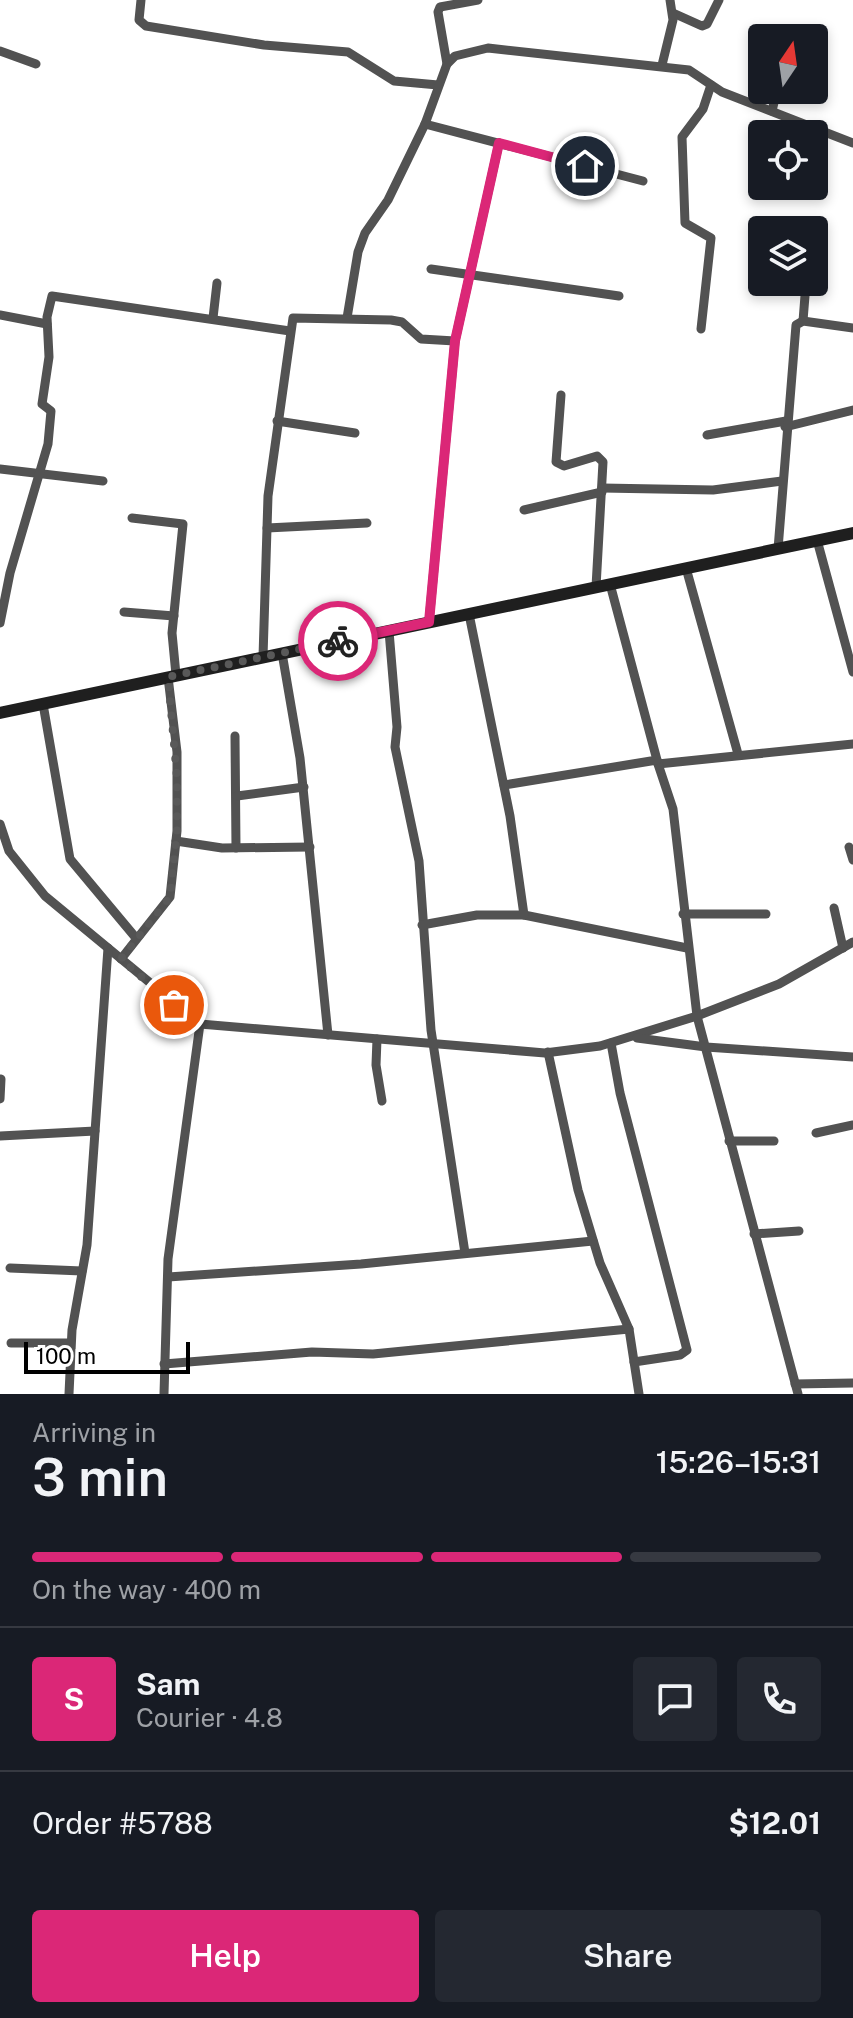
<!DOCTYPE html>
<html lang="en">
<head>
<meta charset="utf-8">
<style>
	:root { --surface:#171b24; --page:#242831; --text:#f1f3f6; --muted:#9ea1a6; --line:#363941; --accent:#db2777 }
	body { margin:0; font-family:"Public Sans",sans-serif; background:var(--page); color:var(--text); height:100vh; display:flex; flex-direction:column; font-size:30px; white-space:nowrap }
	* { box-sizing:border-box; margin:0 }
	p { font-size:26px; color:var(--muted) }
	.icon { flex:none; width:44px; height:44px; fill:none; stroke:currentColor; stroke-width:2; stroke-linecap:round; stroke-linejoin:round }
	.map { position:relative; height:1394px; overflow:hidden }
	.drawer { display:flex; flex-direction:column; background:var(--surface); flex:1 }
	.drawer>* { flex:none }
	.needle { width:52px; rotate:13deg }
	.fabs { position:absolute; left:748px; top:24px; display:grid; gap:16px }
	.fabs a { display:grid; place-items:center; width:80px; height:80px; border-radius:8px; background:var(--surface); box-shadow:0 4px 12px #0003; font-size:40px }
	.scale { position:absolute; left:24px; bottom:20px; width:166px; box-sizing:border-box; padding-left:8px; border:4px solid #000; border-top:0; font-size:22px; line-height:28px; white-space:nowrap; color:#000; -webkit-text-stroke:6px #fff; paint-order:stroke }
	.pin { position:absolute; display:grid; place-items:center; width:68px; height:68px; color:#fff; margin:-34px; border:4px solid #fff; border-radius:50%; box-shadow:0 2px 8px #0007 }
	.courier { position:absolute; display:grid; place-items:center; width:80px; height:80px; margin:-40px; border:6px solid #db2777; border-radius:50%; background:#fff; color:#222; box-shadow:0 2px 10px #0007 }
	.headline em { font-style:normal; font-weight:600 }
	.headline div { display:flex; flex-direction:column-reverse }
	.headline { display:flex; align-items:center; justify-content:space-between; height:136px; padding:0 32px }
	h1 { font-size:52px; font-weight:600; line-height:60px }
	.bar { display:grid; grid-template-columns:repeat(4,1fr); gap:12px 8px; align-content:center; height:96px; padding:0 32px }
	.bar i { height:10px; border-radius:6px; background:var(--line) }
	.bar .active { background:var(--accent) }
	.bar p { grid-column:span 4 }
	.line { display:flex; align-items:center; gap:20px; padding:0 32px; border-top:2px solid var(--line) }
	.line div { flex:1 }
	.round { display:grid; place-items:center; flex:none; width:84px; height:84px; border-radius:8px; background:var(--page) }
	.primary-button { display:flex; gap:16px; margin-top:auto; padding:16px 32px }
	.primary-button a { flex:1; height:92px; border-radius:8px; background:var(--accent); color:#fff; font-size:32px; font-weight:600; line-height:92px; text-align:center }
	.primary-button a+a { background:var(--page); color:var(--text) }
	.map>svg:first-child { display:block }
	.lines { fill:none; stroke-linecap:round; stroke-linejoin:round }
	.minor { stroke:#525252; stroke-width:9 }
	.secondary { stroke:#1f1f1f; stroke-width:12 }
	.done { stroke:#595959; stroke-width:8; stroke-dasharray:0 14.4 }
	.route { stroke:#db2777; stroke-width:10 }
</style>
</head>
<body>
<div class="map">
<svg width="853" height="1394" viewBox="0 0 853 1394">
	<rect width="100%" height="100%" fill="#fff"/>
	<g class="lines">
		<g class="minor">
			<path d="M141,0L139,20L146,26L264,45L348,52L394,81L438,85"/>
			<path d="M673,13L702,26L707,24L719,0"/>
			<path d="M0,51L36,64"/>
			<path d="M447,64L438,12L440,7L478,0"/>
			<path d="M662,65L673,20L670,0"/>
			<path d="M772,111L777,90"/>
			<path d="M425,124L643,181"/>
			<path d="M431,269L619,296"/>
			<path d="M0,315L47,324"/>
			<path d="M213,318L217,283"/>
			<path d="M347,318L358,252L365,233L388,200L425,124L447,64L455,56L488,48L689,70L722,92L853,143"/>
			<path d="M803,321L806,283"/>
			<path d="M701,329L711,238L685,223L682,137L703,109L711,85"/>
			<path d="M561,395L556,462L564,466L597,456L603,462L596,587"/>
			<path d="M277,421L355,433"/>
			<path d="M785,427L853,410"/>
			<path d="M707,435L786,421"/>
			<path d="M0,469L103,481"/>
			<path d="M602,488L713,490L782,481"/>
			<path d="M524,510L602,492"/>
			<path d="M132,518L183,524L172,633L176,675"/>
			<path d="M267,528L367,523"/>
			<path d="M817,540L853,672"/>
			<path d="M778,549L796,325L803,321L853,328"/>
			<path d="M686,568L738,754"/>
			<path d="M124,612L174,616"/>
			<path d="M429,622L455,341L499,143"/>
			<path d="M0,623L10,573L48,444L51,411L42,404L49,357L47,317L52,296L290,331"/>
			<path d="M389,631L397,727L395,747L419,861L431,1030L465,1253"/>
			<path d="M282,653L300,758L328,1035"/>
			<path d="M263,657L268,496L293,318L391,320L402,322L421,339L455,341"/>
			<path d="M43,704L70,859L136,938"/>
			<path d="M235,736L236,848"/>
			<path d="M657,760L658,764L853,744"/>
			<path d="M658,764L673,809L697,1016L779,984L853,942"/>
			<path d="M504,785L657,760L610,584"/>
			<path d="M237,796L304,787"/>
			<path d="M0,824L9,851L45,896L200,1024L545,1053L600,1046L697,1016L798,1394"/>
			<path d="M176,841L222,848L310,847"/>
			<path d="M849,847L853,860"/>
			<path d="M834,908L843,948"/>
			<path d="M683,914H766"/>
			<path d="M524,915L687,948"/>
			<path d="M422,925L477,915H524L510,816L469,614"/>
			<path d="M121,959L170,897L177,831V752L168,677"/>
			<path d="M637,1038L706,1047L853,1057"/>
			<path d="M377,1039L376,1065L382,1101"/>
			<path d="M611,1043L620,1093L687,1350L680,1355L634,1362"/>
			<path d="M548,1052L578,1190L600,1263L629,1329L639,1394"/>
			<path d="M0,1099L1,1079"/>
			<path d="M816,1133L853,1125"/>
			<path d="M0,1136L95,1131"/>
			<path d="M729,1141H774"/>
			<path d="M754,1234L799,1231"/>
			<path d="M10,1268L82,1271"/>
			<path d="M168,1277L361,1264L593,1241"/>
			<path d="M11,1343H70"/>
			<path d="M164,1364L312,1352L373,1354L629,1329"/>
			<path d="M795,1384L853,1383"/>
			<path d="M69,1394L72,1330L87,1245L108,948"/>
			<path d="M164,1394L168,1259L200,1024"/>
		</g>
		<path class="secondary" d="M0,713L853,533"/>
	</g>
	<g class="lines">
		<path class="done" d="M174,1005L121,959L170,897L177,831V778L168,677L338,641"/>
		<path class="route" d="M338,641L429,622L455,341L499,143L585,166"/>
	</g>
</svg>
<div class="fabs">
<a><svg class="needle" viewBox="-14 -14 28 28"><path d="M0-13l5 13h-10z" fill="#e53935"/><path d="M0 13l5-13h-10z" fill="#9ea1a6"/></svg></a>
<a><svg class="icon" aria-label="locate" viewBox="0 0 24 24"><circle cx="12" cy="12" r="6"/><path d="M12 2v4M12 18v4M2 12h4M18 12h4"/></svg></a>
<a><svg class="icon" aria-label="layers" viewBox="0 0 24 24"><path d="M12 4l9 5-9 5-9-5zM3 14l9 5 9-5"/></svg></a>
</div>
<div class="scale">100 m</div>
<div class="pin" style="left:174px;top:1005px;background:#ea580c"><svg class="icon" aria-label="bag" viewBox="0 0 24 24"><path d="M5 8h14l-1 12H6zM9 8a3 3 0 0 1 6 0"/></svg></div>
<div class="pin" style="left:585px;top:166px;background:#1f2937"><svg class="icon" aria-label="home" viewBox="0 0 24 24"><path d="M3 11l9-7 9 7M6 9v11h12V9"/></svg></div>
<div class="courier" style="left:338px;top:641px"><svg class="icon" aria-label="bike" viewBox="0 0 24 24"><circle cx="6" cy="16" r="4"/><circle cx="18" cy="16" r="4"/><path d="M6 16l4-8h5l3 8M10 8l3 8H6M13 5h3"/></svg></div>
</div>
<section class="drawer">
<div class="headline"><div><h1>3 min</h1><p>Arriving in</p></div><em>15:26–15:31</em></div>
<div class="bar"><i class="active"></i><i class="active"></i><i class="active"></i><i></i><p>On the way · 400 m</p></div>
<div class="line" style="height:144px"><b class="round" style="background:var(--accent);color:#fff">S</b><div><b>Sam</b><p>Courier · 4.8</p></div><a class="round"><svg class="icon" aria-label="chat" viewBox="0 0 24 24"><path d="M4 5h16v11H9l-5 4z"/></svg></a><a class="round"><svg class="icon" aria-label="phone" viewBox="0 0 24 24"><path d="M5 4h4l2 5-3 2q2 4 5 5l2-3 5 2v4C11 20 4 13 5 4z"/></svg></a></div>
<div class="line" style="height:104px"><div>Order #5788</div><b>$12.01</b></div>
<div class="primary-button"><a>Help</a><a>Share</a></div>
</section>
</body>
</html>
